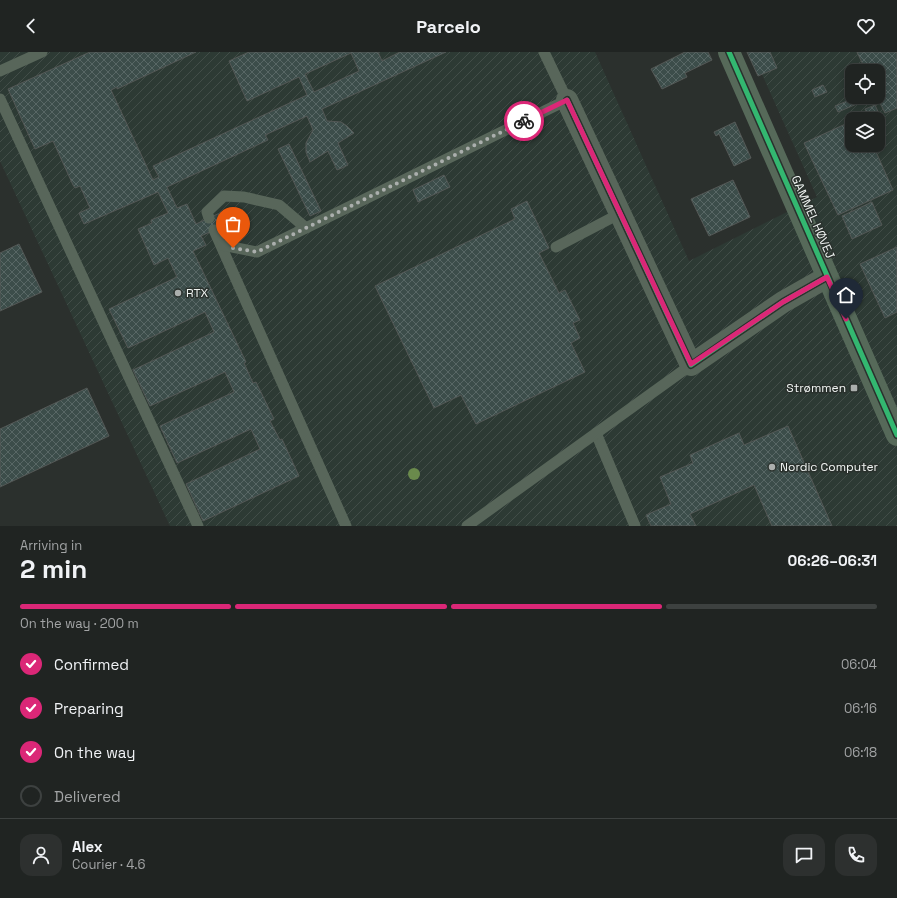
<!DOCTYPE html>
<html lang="en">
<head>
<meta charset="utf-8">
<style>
	:root { --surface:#202422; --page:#2d302f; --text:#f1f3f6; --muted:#a2a4a5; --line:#3d4140; --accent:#db2777 }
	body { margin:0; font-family:"Space Grotesk",sans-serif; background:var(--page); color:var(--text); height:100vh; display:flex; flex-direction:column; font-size:15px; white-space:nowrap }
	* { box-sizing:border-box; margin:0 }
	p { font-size:13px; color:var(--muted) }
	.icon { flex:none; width:22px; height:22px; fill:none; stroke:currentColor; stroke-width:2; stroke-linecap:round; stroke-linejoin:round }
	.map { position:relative; height:474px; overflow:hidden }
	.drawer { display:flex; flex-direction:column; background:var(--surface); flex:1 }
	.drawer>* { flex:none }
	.tools { position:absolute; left:845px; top:12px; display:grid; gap:8px }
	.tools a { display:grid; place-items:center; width:40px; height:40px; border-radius:8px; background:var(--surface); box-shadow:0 2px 10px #0003,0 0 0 1px var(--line); font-size:20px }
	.pin { position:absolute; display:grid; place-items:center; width:34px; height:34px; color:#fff; margin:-41px -17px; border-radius:50% 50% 50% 0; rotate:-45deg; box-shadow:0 0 4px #0007 }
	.pin .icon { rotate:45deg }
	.courier { position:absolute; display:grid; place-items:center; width:40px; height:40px; margin:-20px; border:3px solid #db2777; border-radius:50%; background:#fff; color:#222; box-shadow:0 1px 5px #0007 }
	.overview em { font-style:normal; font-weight:700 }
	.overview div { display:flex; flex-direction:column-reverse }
	.overview { display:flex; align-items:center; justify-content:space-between; height:68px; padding:0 20px }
	h1 { font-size:26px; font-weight:700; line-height:30px }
	.bar { display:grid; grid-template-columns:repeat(4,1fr); gap:6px 4px; align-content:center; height:48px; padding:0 20px }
	.bar i { height:5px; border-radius:3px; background:var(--line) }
	.bar .selected { background:var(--accent) }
	.bar p { grid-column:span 4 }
	.line { display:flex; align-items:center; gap:10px; padding:0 20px; border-top:1px solid var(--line) }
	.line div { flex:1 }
	.round { display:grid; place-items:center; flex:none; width:42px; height:42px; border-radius:12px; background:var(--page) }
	ol { padding:0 20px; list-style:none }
	li { display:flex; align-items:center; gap:12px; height:44px }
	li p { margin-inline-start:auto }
	li .icon { padding:4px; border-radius:50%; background:var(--accent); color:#fff; stroke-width:4 }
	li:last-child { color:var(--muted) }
	li i { width:22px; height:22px; border:2px solid var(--line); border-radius:50% }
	header { display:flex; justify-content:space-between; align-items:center; height:52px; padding:0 20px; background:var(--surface); font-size:18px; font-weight:700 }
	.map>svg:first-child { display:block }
	.industrial { fill:url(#industrial-furrows); fill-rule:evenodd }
	.building { fill:url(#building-cross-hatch); stroke:#545856; fill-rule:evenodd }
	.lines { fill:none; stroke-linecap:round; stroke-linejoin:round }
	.lane { stroke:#58665a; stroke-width:11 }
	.street { stroke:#58665a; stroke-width:22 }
	.secondary { stroke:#566959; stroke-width:22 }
	.cycleway-casing { stroke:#2a312d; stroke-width:8 }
	.cycleway { stroke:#33b770; stroke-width:5 }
	.tree { fill:#6a8a4c }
	.done { stroke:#abafad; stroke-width:4; stroke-dasharray:0 7.2 }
	.route { stroke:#db2777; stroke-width:5 }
	.poi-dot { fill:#abafad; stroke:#2a312d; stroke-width:1.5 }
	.labels { text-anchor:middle; stroke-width:3; stroke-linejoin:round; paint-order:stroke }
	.street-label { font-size:12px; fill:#f0f4f2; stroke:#2a312d }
	.poi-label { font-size:12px; fill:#f0f4f2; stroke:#2a312d; text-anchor:start }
</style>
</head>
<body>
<header><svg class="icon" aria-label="back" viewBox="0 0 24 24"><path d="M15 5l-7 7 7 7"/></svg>Parcelo<svg class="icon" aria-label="heart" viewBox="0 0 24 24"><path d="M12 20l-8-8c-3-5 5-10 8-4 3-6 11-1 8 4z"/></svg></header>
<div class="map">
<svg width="897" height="474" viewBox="0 0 897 474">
	<defs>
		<pattern id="industrial-furrows" width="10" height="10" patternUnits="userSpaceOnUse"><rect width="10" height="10" fill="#2d3a34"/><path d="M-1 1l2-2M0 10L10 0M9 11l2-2" fill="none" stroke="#424d48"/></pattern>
		<pattern id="building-cross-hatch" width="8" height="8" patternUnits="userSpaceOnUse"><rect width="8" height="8" fill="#3c4d4a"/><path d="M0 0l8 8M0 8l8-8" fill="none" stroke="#586765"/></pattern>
	</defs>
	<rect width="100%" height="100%" fill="#2b302d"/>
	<path class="industrial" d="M0,0H595L689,209L817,145L752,0H897V474H170L0,109ZM852,19H878V45H852ZM852,67H878V93H852Z"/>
	<g class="building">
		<path d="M90,0H196L117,37V35L111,38L153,128L159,125L153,114L307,43L299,25L247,49L229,9L249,0H378L382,9L400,0H446L322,57L327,69L341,70L347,74L354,81L338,91L348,113L342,116L337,118L328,99L310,110L306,100V91L313,78L307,64L265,83L268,88L167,135L177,156L187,152L196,172L222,160L227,172L201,184L206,193L193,199L246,310L244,311L253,331L256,330L274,367L270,369L280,388L282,387L299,424L203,469L186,432L260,397L251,377L177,411L160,374L234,340L225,320L150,354L133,318L214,280L205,260L128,296L109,257L177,225L168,206L154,213L138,177L152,171L151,168L168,161L158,140L84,172L79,161L90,156L80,134L75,136L73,133L53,89L35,97L8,37ZM351,1L359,19L314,40L305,22Z"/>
		<path d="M685,0H708L712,8L685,21L687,25L662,37L651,17Z"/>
		<path d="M747,0H770L777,16L758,24Z"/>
		<path d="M857,0H897V56L885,61L877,45L878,19H866Z"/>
		<path d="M852,24V45L871,46L838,60L835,54L852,47L847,35L848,25Z"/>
		<path d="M823,33L827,40L815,45L812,38Z"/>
		<path d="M875,53L885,75L878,79V67H869L865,57Z"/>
		<path d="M852,69V93H873L893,138L838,163L804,91Z"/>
		<path d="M735,70L751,106L734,114L719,82L716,84L714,80Z"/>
		<path d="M289,92L321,159L310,164L278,97Z"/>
		<path d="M444,123L450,135L418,150L413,138Z"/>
		<path d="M733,128L750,165L709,184L691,147Z"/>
		<path d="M527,149L549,196L539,201L559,241L565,238L580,268L573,271L580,286L571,291L585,320L476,372L461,343L434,356L375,234L515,167L511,157Z"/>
		<path d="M872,150L882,173L852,187L842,164Z"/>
		<path d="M19,192L42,240L0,259V201Z"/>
		<path d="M897,195V260L885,266L860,212Z"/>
		<path d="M87,336L109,384L0,435V377Z"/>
		<path d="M788,374L832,474H772L754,433L690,462L696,474H651L646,463L671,452L660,425L693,411L690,403L739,381L744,393Z"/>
	</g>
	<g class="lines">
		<g class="lane">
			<path d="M0,19L42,0"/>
			<path d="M0,47L198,474"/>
			<path d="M209,166L207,160L224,144L244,145L279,153L306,176"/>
			<path d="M214,178L346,474"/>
			<path d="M222,193L257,200L567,48L544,0"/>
			<path d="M556,195L621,161"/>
			<path d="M596,381L635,474"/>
			<path d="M467,474L691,313"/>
		</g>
		<path class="street" d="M567,48L691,313L783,250L827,225"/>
		<path class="secondary" d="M729,0L897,383"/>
		<g class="cycleway-casing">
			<g id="cycleway">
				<path d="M729,0L897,383"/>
				<path d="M567,48L691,313L783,250L827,225"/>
			</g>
		</g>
		<use href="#cycleway" class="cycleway"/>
	</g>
	<circle class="tree" cx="414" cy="422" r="6"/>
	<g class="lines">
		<path class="done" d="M233,196L257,200L524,69"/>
		<path class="route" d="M524,69L567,48L691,312L783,250L827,225L846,267"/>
	</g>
	<g class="poi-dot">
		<circle cx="178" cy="241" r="4"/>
		<rect x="850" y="332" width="8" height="8" rx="2"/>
		<circle cx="772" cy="415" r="4"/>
	</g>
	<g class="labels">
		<g class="street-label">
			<text transform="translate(813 165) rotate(66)" y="4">GAMMEL HØVEJ</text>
		</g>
		<g class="poi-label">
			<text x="186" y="245">RTX</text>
			<text x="846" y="340" text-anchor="end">Strømmen</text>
			<text x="780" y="419">Nordic Computer</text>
		</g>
	</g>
</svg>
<div class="tools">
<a><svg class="icon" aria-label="locate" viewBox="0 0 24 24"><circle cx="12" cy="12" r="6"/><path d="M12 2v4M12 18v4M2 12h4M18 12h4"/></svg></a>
<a><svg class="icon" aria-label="layers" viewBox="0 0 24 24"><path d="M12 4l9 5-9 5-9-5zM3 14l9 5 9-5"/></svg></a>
</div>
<div class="pin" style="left:233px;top:196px;background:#ea580c"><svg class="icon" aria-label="bag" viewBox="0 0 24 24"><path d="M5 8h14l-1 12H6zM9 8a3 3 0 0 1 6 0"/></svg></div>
<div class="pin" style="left:846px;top:267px;background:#1f2937"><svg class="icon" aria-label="home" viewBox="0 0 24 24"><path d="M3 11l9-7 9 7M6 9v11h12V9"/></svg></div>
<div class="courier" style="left:524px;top:69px"><svg class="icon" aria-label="bike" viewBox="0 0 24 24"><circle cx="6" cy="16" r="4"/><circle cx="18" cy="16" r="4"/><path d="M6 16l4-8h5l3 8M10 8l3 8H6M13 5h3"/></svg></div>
</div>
<section class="drawer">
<div class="overview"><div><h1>2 min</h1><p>Arriving in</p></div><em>06:26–06:31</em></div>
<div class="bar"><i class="selected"></i><i class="selected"></i><i class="selected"></i><i></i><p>On the way · 200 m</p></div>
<ol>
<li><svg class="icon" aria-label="check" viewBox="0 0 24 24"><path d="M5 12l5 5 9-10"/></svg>Confirmed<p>06:04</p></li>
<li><svg class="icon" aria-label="check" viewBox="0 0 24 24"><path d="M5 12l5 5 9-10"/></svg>Preparing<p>06:16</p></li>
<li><svg class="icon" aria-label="check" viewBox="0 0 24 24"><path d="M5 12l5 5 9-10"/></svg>On the way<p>06:18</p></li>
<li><i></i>Delivered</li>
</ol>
<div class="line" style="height:72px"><a class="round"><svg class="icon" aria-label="person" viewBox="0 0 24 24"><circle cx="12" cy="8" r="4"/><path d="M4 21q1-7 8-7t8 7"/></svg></a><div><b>Alex</b><p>Courier · 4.6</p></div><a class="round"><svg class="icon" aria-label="chat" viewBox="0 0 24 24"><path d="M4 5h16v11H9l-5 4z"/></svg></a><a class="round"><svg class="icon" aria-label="phone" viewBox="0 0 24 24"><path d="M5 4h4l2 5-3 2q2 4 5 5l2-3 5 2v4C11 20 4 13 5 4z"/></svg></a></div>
</section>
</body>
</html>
